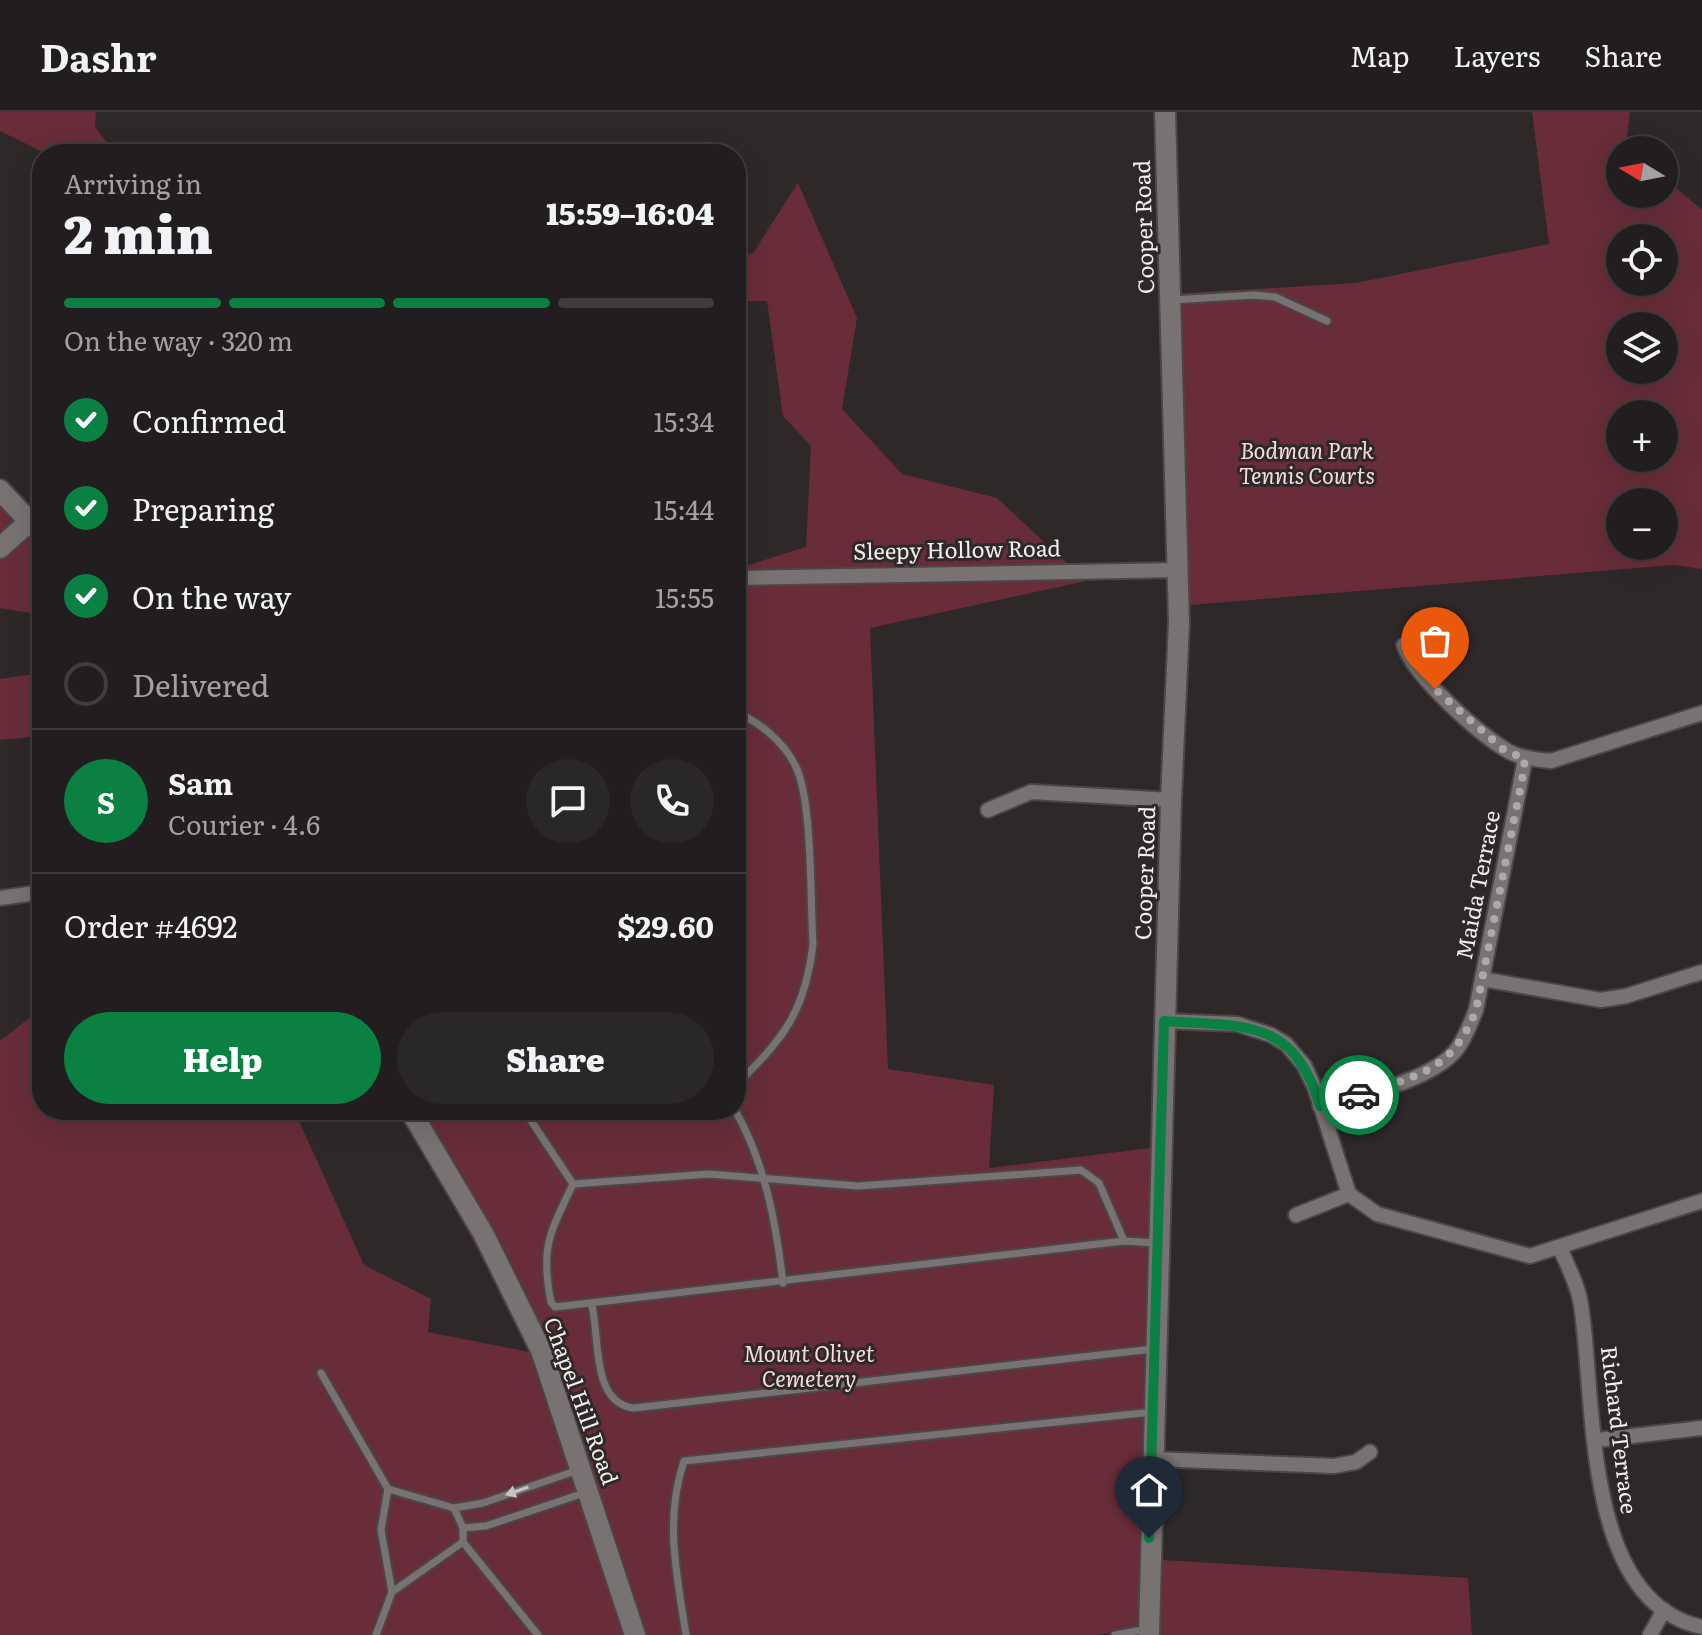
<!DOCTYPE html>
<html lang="en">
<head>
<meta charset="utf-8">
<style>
	:root { --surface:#221e1f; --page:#2a2728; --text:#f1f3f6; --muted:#a2a2a4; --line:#3f3c3d; --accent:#0b8043 }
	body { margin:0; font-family:Literata,serif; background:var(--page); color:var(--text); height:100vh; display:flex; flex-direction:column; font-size:30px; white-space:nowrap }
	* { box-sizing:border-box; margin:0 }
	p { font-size:26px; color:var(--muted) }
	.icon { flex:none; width:44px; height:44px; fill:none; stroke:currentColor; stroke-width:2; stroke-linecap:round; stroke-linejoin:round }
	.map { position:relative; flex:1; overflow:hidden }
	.sheet { position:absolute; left:32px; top:32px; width:714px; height:976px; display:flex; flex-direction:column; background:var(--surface); border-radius:32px; box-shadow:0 8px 32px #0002,0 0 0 2px var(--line) }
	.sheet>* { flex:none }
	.needle { width:52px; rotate:280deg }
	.tools { position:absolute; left:1606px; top:24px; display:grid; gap:16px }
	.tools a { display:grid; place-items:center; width:72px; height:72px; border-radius:50%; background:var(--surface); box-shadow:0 8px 32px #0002,0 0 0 2px var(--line); font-size:40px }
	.pin { position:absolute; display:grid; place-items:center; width:68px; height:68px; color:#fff; margin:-82px -34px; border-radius:50% 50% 50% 0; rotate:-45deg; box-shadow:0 0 8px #0007 }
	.pin .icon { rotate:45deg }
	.courier { position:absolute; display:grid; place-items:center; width:80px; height:80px; margin:-40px; border:6px solid #0b8043; border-radius:50%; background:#fff; color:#222; box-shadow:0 2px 10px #0007 }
	.summary em { font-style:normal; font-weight:800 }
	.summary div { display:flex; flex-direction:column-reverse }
	.summary { display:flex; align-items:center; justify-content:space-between; height:136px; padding:0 32px }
	h1 { font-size:52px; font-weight:800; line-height:60px }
	.bar { display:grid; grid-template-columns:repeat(4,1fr); gap:12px 8px; align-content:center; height:96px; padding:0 32px }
	.bar i { height:10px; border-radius:6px; background:var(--line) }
	.bar .on { background:var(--accent) }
	.bar p { grid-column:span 4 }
	.line { display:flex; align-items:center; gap:20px; padding:0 32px; border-top:2px solid var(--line) }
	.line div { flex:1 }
	.round { display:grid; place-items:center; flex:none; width:84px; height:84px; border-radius:42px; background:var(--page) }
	ol { padding:0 32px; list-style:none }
	li { display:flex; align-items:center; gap:24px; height:88px }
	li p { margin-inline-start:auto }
	li .icon { padding:8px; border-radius:50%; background:var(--accent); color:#fff; stroke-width:4 }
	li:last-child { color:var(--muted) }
	li i { width:44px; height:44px; border:4px solid var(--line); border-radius:50% }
	.cta { display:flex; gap:16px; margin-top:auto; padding:16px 32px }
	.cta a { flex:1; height:92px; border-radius:48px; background:var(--accent); color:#fff; font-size:32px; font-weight:800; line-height:92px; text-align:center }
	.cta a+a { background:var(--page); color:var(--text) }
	header { display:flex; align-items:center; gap:48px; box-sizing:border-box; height:112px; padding:0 40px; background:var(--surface); border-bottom:2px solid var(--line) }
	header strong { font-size:38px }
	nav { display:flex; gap:44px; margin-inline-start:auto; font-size:28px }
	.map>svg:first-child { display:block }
	.green { fill:#682d38; fill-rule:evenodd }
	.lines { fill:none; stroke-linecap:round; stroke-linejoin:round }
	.lane-casing { stroke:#4b4647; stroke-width:11 }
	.street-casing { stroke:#4b4647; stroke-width:18 }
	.secondary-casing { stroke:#4b4647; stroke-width:24 }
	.lane { stroke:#787272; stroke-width:7 }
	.street { stroke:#787272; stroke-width:14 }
	.secondary { stroke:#787272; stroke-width:20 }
	.oneway { fill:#c7c3c3 }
	.done { stroke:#ada9a9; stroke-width:8; stroke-dasharray:0 14.4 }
	.route { stroke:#0b8043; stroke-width:10 }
	.labels { text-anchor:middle; stroke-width:6; stroke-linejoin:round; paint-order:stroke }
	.street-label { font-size:22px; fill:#f2eeee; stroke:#2e2829 }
	.park-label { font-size:22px; font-style:italic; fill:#f6dbde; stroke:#2e2829 }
</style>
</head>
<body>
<header>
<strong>Dashr</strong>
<nav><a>Map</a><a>Layers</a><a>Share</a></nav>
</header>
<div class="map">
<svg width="1702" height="1523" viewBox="0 0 1702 1523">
	<rect width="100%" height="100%" fill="#2e2829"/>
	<g class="green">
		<path d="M0,0H96L95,15L116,42H47L0,19Z"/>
		<path d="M1532,0H1630L1626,33L1632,38H1620V82H1664V66L1702,98V457L1674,453L1177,494L1172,182L1356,171L1549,132ZM1620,126H1664V170H1620ZM1620,214H1664V258H1620ZM1620,302H1664V346H1620ZM1620,390H1664V434H1620Z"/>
		<path d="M798,71L857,206L842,297L902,362L997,386L1086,469L870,516L888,957L994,973L989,1056L1158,1035L1146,1447L1468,1466L1472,1523H1144V1515L1098,1523H0V929L42,896V998H294L364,1153L431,1187L428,1220L539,1242L398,998H736V457L806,435L811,334L783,304L767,189H736V144L753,141Z"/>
		<path d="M0,379L42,431V533L30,501L0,496Z"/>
		<path d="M42,561V624L0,628V567Z"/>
	</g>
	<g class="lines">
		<g class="lane-casing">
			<g id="lane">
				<path d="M1172,188L1254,183L1275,185L1327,209"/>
				<path d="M736,600C759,610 784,630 795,653C813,687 810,789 813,832C805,900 784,926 736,973"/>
				<path d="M524,998L573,1072C550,1121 540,1135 551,1190L555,1195L1124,1129L1156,1131"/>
				<path d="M735,998C765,1051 776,1110 783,1171"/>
				<path d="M573,1072L709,1062L858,1074L1081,1058L1099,1071L1124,1129"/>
				<path d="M592,1194C600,1226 591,1291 634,1296L1153,1237"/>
				<path d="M321,1261L388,1377L381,1418L392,1480L376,1523"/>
				<path d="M388,1377L454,1396L483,1391L578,1358"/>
				<path d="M454,1396L463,1416V1430L538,1523"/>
				<path d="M463,1416L486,1414L584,1381"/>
				<path d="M392,1480L463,1430"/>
				<path d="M686,1523C677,1463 664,1409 684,1349L1153,1300"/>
				<path d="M1115,1523L1148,1517"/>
			</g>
		</g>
		<g class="street-casing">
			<g id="street">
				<path d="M736,466L1178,458"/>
				<path d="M1404,533C1413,563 1475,618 1503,636C1517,646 1534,647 1551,649L1702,601"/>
				<path d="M988,698L1031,680L1171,688"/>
				<path d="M0,786L42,780"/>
				<path d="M1482,867L1601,888L1626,884L1702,860"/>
				<path d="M1164,909L1237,912L1271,923L1286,932L1304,953L1315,976L1349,1082L1377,1102L1530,1144L1702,1089"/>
				<path d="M1320,994C1359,984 1432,969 1457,937C1466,925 1470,912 1476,898L1525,647"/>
				<path d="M1296,1103L1349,1082"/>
				<path d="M1560,1136C1568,1155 1578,1173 1581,1193C1596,1286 1581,1490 1702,1515"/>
				<path d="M1597,1328L1702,1316"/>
				<path d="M1152,1347L1334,1354L1356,1350L1370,1340"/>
				<path d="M1650,1523L1664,1498"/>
			</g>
		</g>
		<g class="secondary-casing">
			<g id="secondary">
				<path d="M0,378L42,423"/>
				<path d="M0,436L30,409"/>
				<path d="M410,998L483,1121L541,1238L635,1523"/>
				<path d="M1149,1523L1171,688L1179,510L1165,0"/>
			</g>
		</g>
		<use href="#lane" class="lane"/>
		<use href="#street" class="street"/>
		<use href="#secondary" class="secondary"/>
	</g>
	<defs><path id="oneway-solid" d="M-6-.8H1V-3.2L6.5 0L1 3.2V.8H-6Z" transform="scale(2)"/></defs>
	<use class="oneway" href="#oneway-solid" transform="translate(517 1379) rotate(161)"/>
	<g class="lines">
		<path class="done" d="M1359,983C1416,964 1452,960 1476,898L1522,668L1525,647L1503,637L1435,577"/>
		<path class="route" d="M1149,1426L1164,909C1242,915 1293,904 1320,994L1359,983"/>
	</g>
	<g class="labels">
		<g class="street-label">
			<text transform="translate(1144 115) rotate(-92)" y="8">Cooper Road</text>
			<text transform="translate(957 438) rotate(-1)" y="8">Sleepy Hollow Road</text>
			<text transform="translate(1145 761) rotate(-88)" y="8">Cooper Road</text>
			<text transform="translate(1478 773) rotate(-79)" y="8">Maida Terrace</text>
			<text transform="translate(581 1289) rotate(70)" y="8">Chapel Hill Road</text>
			<text transform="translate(1619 1318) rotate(83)" y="8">Richard Terrace</text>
		</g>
		<g class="park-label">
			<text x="1307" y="347">Bodman Park<tspan x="1307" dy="25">Tennis Courts</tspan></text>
			<text x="809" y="1250">Mount Olivet<tspan x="809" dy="25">Cemetery</tspan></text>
		</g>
	</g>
</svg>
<div class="tools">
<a><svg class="needle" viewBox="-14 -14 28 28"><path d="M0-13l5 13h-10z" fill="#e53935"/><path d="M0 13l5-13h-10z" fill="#a2a2a4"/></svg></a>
<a><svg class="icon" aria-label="locate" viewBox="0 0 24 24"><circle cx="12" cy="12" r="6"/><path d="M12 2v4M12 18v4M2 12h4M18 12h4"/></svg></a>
<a><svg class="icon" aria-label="layers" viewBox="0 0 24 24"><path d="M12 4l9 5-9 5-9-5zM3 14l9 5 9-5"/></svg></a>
<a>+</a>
<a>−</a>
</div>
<div class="pin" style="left:1435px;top:577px;background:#ea580c"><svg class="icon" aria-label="bag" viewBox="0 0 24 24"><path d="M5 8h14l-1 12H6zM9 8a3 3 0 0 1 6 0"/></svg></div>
<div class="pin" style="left:1149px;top:1426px;background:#1f2937"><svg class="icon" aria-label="home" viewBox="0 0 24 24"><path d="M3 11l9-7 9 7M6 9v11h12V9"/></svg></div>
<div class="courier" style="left:1359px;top:983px"><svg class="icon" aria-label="car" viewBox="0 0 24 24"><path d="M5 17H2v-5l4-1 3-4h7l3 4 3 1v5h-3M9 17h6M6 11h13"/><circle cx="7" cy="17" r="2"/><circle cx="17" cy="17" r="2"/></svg></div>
<section class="sheet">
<div class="summary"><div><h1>2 min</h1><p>Arriving in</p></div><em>15:59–16:04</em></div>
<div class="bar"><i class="on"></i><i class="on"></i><i class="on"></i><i></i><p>On the way · 320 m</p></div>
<ol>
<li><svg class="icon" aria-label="check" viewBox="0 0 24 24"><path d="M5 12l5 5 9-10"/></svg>Confirmed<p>15:34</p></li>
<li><svg class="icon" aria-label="check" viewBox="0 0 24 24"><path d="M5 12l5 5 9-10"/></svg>Preparing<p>15:44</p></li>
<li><svg class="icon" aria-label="check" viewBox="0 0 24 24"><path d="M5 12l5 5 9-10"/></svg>On the way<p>15:55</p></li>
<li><i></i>Delivered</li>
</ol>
<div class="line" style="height:144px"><b class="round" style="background:var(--accent);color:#fff">S</b><div><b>Sam</b><p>Courier · 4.6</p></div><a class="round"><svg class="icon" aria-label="chat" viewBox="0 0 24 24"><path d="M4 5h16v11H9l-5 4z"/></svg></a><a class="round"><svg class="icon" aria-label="phone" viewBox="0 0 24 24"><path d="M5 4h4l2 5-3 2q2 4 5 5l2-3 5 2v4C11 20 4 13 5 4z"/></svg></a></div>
<div class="line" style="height:104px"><div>Order #4692</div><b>$29.60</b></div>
<div class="cta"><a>Help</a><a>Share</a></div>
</section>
</div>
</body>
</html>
